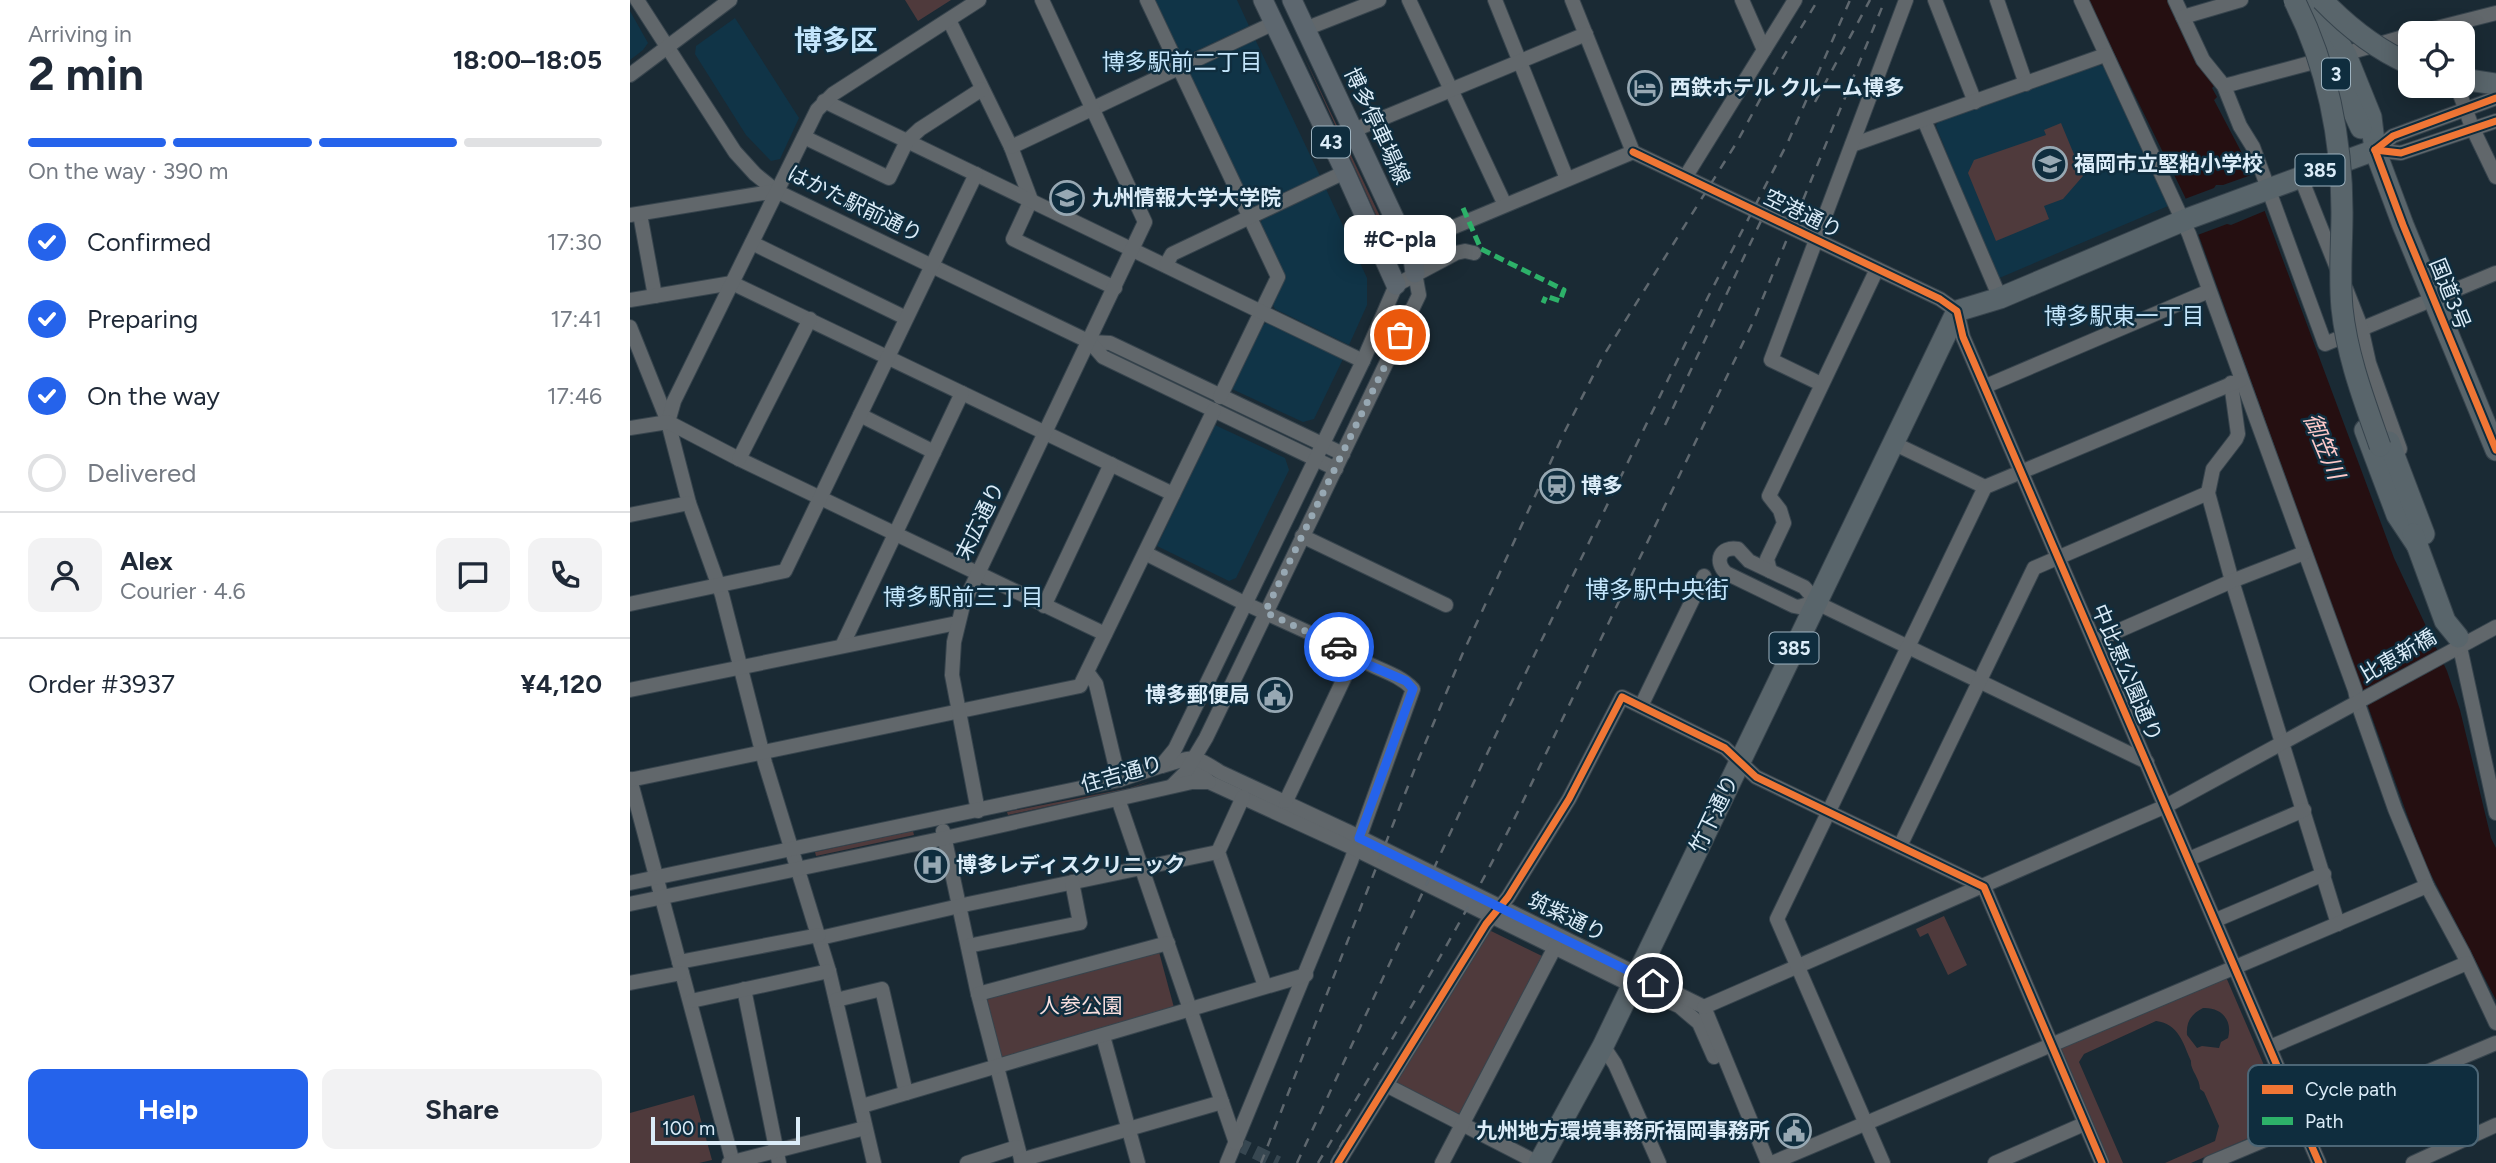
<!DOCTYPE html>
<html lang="en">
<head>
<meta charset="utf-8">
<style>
	:root { --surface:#fff; --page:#f2f2f3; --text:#1f2937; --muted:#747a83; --line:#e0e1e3; --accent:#2563eb }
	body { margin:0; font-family:Figtree,"Noto Sans JP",sans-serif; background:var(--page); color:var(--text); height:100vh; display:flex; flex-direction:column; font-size:26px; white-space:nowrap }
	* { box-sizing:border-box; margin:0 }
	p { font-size:23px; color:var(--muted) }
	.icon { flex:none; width:38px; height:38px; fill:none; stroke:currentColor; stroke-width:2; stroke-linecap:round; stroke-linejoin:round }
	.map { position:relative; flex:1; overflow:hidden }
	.drawer { display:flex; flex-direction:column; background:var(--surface); width:630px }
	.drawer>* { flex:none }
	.controls { position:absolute; left:1768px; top:21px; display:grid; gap:14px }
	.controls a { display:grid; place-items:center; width:77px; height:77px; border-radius:14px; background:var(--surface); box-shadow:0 4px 18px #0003; font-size:35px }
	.scale { position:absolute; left:21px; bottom:18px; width:149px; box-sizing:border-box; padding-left:7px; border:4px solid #dbecf8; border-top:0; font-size:19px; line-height:24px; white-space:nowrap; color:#dbecf8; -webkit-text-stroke:5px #0f2d3e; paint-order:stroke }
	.pin { position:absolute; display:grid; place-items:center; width:60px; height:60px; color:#fff; margin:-30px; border:4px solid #fff; border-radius:50%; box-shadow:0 2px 7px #0007 }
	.courier { position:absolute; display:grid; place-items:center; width:70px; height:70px; margin:-35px; border:5px solid #2563eb; border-radius:50%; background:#fff; color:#222; box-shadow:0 2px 9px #0007 }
	.bubble { position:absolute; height:49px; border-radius:14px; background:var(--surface); box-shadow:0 4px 18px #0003; font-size:23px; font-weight:700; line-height:49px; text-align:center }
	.head em { font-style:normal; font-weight:700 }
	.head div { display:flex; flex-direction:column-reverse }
	.head { display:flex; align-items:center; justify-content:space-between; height:119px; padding:0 28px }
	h1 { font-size:46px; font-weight:700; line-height:52px }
	.bar { display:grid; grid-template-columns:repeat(4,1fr); gap:10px 7px; align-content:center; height:84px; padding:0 28px }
	.bar i { height:9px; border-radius:5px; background:var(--line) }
	.bar .selected { background:var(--accent) }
	.bar p { grid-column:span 4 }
	.line { display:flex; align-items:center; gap:18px; padding:0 28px; border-top:2px solid var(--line) }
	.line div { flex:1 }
	.round { display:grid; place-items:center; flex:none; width:74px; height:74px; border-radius:14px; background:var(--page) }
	ol { padding:0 28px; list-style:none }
	li { display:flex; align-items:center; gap:21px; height:77px }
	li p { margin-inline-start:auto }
	li .icon { padding:7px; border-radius:50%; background:var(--accent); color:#fff; stroke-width:4 }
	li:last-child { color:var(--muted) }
	li i { width:38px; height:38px; border:4px solid var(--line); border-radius:50% }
	.primary-button { display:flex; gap:14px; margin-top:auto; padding:14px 28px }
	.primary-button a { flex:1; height:80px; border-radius:14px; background:var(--accent); color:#fff; font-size:28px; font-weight:700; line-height:80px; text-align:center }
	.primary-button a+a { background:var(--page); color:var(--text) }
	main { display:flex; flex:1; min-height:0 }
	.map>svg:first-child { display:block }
	.built { fill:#103447 }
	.green { fill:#4f3a3c; fill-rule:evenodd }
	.water { fill:#250f11 }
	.pier { fill:#1a2a34 }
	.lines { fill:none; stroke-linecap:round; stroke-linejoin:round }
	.minor-tunnel { stroke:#374751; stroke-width:14; stroke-dasharray:14 7; stroke-linecap:butt }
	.minor-casing { stroke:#37444d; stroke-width:16 }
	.major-casing { stroke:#37444d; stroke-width:21 }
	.highway-casing { stroke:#37444d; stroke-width:23 }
	.minor { stroke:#61676b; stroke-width:14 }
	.major { stroke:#5d676f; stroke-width:19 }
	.highway { stroke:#59656b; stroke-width:21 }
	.rail { stroke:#5e676e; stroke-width:2.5; stroke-dasharray:9 9; stroke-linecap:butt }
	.highway-bridge-casing { stroke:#37444d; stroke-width:23; stroke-linecap:butt }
	.highway-bridge { stroke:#59656b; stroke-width:21 }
	.quiet { stroke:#2db169; stroke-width:5; stroke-dasharray:10 5; stroke-linecap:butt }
	.cycleway-casing { stroke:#0f2d3e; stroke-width:11 }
	.cycleway { stroke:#f07635; stroke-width:7 }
	.done { stroke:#97a8b3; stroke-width:7; stroke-dasharray:0 12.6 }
	.route { stroke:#2563eb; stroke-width:9 }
	.labels { text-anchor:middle; stroke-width:5; stroke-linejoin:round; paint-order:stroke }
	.shield { fill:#0f2d3e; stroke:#9eb3c0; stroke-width:2 }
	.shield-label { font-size:19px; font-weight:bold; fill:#dbecf8 }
	.poi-label { font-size:21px; font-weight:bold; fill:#dbecf8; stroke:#0f2d3e; text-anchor:start }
	.street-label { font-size:21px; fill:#dbecf8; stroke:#0f2d3e }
	.park-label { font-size:21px; fill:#f8dddc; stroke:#0f2d3e }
	.neighbourhood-label { font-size:23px; fill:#c3e5fb; stroke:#0f2d3e }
	.water-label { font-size:23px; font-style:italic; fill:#fec9c9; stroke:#0f2d3e }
	.quarter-label { font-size:24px; fill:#c3e5fb; stroke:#0f2d3e }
	.district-label { font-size:28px; font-weight:bold; fill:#c3e5fb; stroke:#0f2d3e }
	.key { fill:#0f2d3e; stroke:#4c6676; stroke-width:2 }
	.key-label { font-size:19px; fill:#dbecf8 }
</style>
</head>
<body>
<main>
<section class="drawer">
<div class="head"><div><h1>2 min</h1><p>Arriving in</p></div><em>18:00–18:05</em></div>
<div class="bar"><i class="selected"></i><i class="selected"></i><i class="selected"></i><i></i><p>On the way · 390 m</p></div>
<ol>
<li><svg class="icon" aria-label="check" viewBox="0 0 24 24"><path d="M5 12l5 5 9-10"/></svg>Confirmed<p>17:30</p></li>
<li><svg class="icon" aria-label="check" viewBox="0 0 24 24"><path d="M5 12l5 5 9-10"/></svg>Preparing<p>17:41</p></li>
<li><svg class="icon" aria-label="check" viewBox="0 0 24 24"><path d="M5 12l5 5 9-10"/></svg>On the way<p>17:46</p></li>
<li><i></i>Delivered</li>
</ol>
<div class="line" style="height:126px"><a class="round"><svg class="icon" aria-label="person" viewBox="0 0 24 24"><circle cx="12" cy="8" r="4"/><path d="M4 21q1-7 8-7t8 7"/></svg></a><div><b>Alex</b><p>Courier · 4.6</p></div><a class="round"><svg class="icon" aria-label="chat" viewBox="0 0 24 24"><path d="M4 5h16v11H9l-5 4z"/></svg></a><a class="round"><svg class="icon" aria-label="phone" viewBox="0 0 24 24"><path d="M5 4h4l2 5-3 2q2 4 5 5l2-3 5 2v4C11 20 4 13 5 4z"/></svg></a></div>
<div class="line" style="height:91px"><div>Order #3937</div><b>¥4,120</b></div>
<div class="primary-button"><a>Help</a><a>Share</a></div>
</section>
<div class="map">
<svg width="1866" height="1163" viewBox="0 0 1866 1163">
	<rect width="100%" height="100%" fill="#1a2a34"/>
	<g class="built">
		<path d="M525,0H607L619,26L555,56L551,54Z"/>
		<path d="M0,11L18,43L13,50L0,60Z"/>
		<path d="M105,18L169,118L150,159L141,161L116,135L65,54L66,46Z"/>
		<path d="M625,39L690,176L626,206L621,204L560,74L561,69Z"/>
		<path d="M1465,64L1477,67L1538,206L1367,279L1306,126L1309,119Z"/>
		<path d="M696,189L737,278V305L719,345L645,309L643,305L656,277L630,224L632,220Z"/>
		<path d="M638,322L713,359L684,419L673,422L602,389L633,325Z"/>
		<path d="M585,425L655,458L659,470L606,578L599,581L527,546Z"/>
	</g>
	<g class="green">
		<path d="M275,0H321L288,21Z"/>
		<path d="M672,52L755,227L752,228Z"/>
		<path d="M1431,123L1453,176L1433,199L1414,206L1419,219L1366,241L1338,173L1344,160L1416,135L1414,130Z"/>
		<path d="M520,781L500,789L378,815L377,812L500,788Z"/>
		<path d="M283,831L284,835L186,856L185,852Z"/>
		<path d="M1314,916L1337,965L1318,975L1298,933L1290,937L1286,929Z"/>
		<path d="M859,930L912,956L831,1113L827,1114L768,1084L767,1080Z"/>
		<path d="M529,952L546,1015L372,1060L355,998Z"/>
		<path d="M1596,977L1658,1121L1561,1163H1535L1585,1141L1589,1126L1574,1092L1570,1089C1570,1078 1560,1070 1561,1061C1553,1043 1549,1024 1526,1021L1454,1054L1449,1062L1493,1163H1480L1431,1051L1433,1046ZM1573,1008C1591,1007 1603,1020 1598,1038L1591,1042L1589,1048L1572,1046L1567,1048L1557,1035C1556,1022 1561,1014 1573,1008Z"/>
		<path d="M64,1095L82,1160L69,1163H0V1113Z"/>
	</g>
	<path class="water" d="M1458,0H1541L1569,62L1584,86L1582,88L1587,97L1584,100L1616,161L1764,558L1817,671L1830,710L1861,838L1866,848V1000L1793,859L1555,197Z"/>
	<path class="pier" d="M1624,174L1637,210L1601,225L1597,224L1565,236L1552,200L1584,188L1586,185H1593Z"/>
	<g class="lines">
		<path class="minor-tunnel" d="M606,1143L648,1163"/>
		<g class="minor-casing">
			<g id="minor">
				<path d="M7,0L105,152L125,174L146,191L460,342L480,343L713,454"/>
				<path d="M517,0L648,277L590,397"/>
				<path d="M779,0L875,205"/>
				<path d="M865,0L937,179"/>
				<path d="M942,0L1003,152"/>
				<path d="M1112,0L1134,50"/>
				<path d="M1305,0L1345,102"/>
				<path d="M1367,0L1396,84"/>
				<path d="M1451,0L1559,234L1725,690L1728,704L1765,809L1797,886L1833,953L1866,1023"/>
				<path d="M1545,0L1573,60L1594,86L1610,126L1623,147L1695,344L1866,273"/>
				<path d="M1553,17L1611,0"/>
				<path d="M319,20L381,147L401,200L383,239L485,288"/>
				<path d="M675,29L749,0"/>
				<path d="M1787,33L1866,13"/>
				<path d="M0,75L100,0"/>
				<path d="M1594,86C1656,69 1718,54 1780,35"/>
				<path d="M1827,86L1842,127L1866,177"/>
				<path d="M194,101L733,361"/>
				<path d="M1294,120L1370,298"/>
				<path d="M724,130L956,34"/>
				<path d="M174,137L259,178L277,141L290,129L352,89"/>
				<path d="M1222,145L1475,55"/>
				<path d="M381,147L644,23"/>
				<path d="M1745,150L1763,136L1866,98"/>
				<path d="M1745,150L1771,153L1866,121"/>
				<path d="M1003,152L1310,299L1327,311L1333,337L1689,1163"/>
				<path d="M1056,176L1165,0"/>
				<path d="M1671,178L1708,271"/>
				<path d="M10,214L25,296"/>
				<path d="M0,215L146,191"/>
				<path d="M122,243L276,318"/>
				<path d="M536,265L542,254L715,172"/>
				<path d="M1716,289L1731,327L1739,363L1770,449"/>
				<path d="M0,300L102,283L543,494"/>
				<path d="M0,327L38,422L59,503L92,595L135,763L199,971L244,1163"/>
				<path d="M460,342L473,357L706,469"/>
				<path d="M1601,383L1608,434L1606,439L1583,469L1578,493L1602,581L1708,924"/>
				<path d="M1191,384L1141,360L1276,0"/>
				<path d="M1356,386L1579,291"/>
				<path d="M230,415L304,452"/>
				<path d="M38,422L44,401L187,110L203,94L349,0"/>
				<path d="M0,428L38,422L109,459L475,634"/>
				<path d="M1263,443L1355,487"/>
				<path d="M109,459L180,319"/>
				<path d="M0,515L59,503"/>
				<path d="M672,536L816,605"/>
				<path d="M515,553L614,603L717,650C736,668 765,670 783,689L721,861L597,1163"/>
				<path d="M1140,571L1137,559L1154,523L1150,510L1139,496L1247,269"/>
				<path d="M1185,602L1169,607L1164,606L1096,573C1084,561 1090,546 1108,549L1119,561L1174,587L1189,604L1517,762"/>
				<path d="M0,604L155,571L346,174"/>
				<path d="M414,606L481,464"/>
				<path d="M1828,638L1866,813"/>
				<path d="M1465,641L1602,581L1674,553"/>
				<path d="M212,646L332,393"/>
				<path d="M458,673L466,684L489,780"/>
				<path d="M0,690L327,623"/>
				<path d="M1011,706L1074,576"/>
				<path d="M555,760L579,782L725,849L1001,985L1049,1006L1069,1023L1084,1057"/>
				<path d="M532,766C564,757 561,753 590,772L717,831L1074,1007L1138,1163"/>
				<path d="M0,779L103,1163"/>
				<path d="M0,780L450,686L584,410"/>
				<path d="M542,786L555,773L576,738L789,295L785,273L802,236L1003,152"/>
				<path d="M613,797L588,852L635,986"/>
				<path d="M488,799L606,1143"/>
				<path d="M656,801L718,670L727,660"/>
				<path d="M348,811L322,675L324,642L333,605L515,222L412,0"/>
				<path d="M313,831L348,994L392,1163"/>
				<path d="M1270,846L1404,568L1578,493"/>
				<path d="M1559,859L1674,810"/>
				<path d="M0,883L489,780L531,766L545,749L733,361L766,285L826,253L835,251L844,253"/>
				<path d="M0,904L315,838L562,782H579"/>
				<path d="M1586,920L1694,874"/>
				<path d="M190,938L338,904L588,852"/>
				<path d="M338,946L450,923L442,882"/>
				<path d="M49,962L189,935"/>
				<path d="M0,983L52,973"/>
				<path d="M114,989L149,1163"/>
				<path d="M348,994L538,943"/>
				<path d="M206,1000L252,989L276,1093"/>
				<path d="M61,1001L199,971"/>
				<path d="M1074,1007L1536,806L1866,627"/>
				<path d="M473,1036L508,1163"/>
				<path d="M973,1046L985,1064L1029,1163"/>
				<path d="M1640,1047L1837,963"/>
				<path d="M756,1085L908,1163"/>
				<path d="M232,1106L676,975"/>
				<path d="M391,1160L592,1102"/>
				<path d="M99,1163L235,1128"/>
				<path d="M337,1163L387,1147"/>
				<path d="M708,1163L856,924L878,897L939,799L992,697L1095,748L1126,777L1354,887L1472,1163"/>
				<path d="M812,1163L925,947"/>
				<path d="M1142,1163L1797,886"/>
				<path d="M1253,1163L1147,919L1355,487L1611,380"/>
				<path d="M1365,1163L1454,1124"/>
				<path d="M1580,1163L1866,1043"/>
				<path d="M1783,1163L1866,1125"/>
			</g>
		</g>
		<g class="major-casing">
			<g id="major">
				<path d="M633,0L715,172L766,285"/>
				<path d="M662,0L783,258L785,273"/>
			</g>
		</g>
		<g class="highway-casing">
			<g id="highway">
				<path d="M1684,0L1716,55L1741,117L1745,150L1773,225L1866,450"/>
				<path d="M1686,38L1699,59L1731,128"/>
				<path d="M1832,79L1866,84"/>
				<path d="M1735,430L1767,515L1787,545"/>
				<path d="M1759,442L1794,534"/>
				<path d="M1783,534L1815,621L1828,637"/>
				<path d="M909,1163L973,1046L1327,311L1370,298L1557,219L1745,150"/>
			</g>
		</g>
		<use href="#minor" class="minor"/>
		<use href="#major" class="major"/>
		<use href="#highway" class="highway"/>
		<g class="rail">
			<path d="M1185,102L1240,0"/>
			<path d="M1035,425L1145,191"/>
			<path d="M631,1163L787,763L832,655L934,433L972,358L1107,142L1152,59L1188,0"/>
			<path d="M667,1163L870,726L1078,297L1158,142L1220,0"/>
			<path d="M688,1163C761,1041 835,921 897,793L1123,322L1255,0"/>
			<path d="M701,1163L714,1140"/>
		</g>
		<g class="highway-bridge-casing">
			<g id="highway-bridge">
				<path d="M1664,0C1697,64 1712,140 1712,212C1712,244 1709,276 1712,308C1717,356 1734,400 1750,446"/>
				<path d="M1692,0C1718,27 1745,49 1780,64"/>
			</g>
		</g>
		<use href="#highway-bridge" class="highway-bridge"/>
		<path class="quiet" d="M833,208L851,249L934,290L930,301L916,296L913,303"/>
		<g class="cycleway-casing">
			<g id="cycleway">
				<path d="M1745,150L1773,225L1866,450"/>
				<path d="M1745,150L1763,136L1866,98"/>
				<path d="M1745,150L1771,153L1866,121"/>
				<path d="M1003,152L1310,299L1327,311L1333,337L1689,1163"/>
				<path d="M708,1163L856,924L878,897L939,799L992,697L1095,748L1126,777L1354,887L1472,1163"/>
			</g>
		</g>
		<use href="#cycleway" class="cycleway"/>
	</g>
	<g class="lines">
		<path class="done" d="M709,647L635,612L770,335"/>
		<path class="route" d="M709,647L727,660L776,681L783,689L729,838L1023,983"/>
	</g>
	<defs>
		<g id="hotel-ring" transform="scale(1.75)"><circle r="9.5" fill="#0f2d3e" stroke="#97a8b3" stroke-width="1.5"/><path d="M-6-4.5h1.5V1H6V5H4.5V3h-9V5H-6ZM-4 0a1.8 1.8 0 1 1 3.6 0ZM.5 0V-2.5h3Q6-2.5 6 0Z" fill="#97a8b3"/></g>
		<g id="school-ring" transform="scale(1.75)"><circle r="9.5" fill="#0f2d3e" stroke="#97a8b3" stroke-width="1.5"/><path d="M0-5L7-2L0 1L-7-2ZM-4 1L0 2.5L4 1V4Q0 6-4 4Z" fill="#97a8b3"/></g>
		<g id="university-ring" transform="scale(1.75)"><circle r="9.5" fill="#0f2d3e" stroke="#97a8b3" stroke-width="1.5"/><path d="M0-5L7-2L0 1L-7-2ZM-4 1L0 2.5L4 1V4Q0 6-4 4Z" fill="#97a8b3"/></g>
		<g id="station-ring" transform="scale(1.75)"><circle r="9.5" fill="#0f2d3e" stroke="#97a8b3" stroke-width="1.5"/><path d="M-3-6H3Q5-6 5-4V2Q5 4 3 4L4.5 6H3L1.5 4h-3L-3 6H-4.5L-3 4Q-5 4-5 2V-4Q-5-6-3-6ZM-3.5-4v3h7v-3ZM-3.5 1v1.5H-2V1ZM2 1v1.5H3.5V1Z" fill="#97a8b3"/></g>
		<g id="civic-ring" transform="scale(1.75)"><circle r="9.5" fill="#0f2d3e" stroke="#97a8b3" stroke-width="1.5"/><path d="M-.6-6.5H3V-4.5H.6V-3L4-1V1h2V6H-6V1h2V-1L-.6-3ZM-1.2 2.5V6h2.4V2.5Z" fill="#97a8b3"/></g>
		<g id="hospital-ring" transform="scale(1.75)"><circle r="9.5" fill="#0f2d3e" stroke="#97a8b3" stroke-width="1.5"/><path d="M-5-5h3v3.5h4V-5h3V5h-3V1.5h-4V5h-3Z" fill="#97a8b3"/></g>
	</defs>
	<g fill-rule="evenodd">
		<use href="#hotel-ring" x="1015" y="88"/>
		<use href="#school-ring" x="1420" y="164"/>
		<use href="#university-ring" x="437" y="198"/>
		<use href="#station-ring" x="927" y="486"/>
		<use href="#civic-ring" x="645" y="695"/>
		<use href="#hospital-ring" x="302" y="865"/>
		<use href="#civic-ring" x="1164" y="1131"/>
	</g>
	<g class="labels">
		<g class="shield">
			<rect x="1692" y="58.5" width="28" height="31" rx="5"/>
			<rect x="682" y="126.5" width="38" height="31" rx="5"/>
			<rect x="1665.5" y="154.5" width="49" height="31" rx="5"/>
			<rect x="1139.5" y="632.5" width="49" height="31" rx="5"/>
		</g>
		<g class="shield-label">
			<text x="1706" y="81">3</text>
			<text x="701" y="149">43</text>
			<text x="1690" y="177">385</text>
			<text x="1164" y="655">385</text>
		</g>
		<g class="poi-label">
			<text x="1040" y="95">西鉄ホテル クルーム博多</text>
			<text x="1444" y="171">福岡市立堅粕小学校</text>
			<text x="462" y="205">九州情報大学大学院</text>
			<text x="951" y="493">博多</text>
			<text x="620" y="702" text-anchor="end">博多郵便局</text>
			<text x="326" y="872">博多レディスクリニック</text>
			<text x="1140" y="1138" text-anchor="end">九州地方環境事務所福岡事務所</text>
		</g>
		<g class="street-label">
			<text transform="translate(747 126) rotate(65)" y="7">博多停車場線</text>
			<text transform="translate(225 204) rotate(26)" y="7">はかた駅前通り</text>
			<text transform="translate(1173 214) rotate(26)" y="7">空港通り</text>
			<text transform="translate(1820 294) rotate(68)" y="7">国道3号</text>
			<text transform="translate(350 521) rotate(-64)" y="7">末広通り</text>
			<text transform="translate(1768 656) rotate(-30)" y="7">比恵新橋</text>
			<text transform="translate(1497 673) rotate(67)" y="7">中比恵公園通り</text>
			<text transform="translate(492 774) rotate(-16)" y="7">住吉通り</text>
			<text transform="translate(1084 814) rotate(-64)" y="7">竹下通り</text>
			<text transform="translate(937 917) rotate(26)" y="7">筑紫通り</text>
		</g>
		<g class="park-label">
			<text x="451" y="1013">人参公園</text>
		</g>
		<g class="neighbourhood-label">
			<text x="552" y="70">博多駅前二丁目</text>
			<text x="1494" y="324">博多駅東一丁目</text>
			<text x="333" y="605">博多駅前三丁目</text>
		</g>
		<g class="water-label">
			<text transform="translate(1694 446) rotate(67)" y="8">御笠川</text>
		</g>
		<g class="quarter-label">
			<text x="1027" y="598">博多駅中央街</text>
		</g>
		<g class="district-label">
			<text x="206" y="50">博多区</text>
		</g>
	</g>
	<rect x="1618" y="1065" width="230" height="81" rx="10" class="key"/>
	<rect x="1632" y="1085" width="31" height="9" fill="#f07635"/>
	<rect x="1632" y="1117" width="31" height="8" fill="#2db169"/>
	<g class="key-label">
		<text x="1675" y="1096">Cycle path</text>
		<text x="1675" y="1128">Path</text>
	</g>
</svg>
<div class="controls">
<a><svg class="icon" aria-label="locate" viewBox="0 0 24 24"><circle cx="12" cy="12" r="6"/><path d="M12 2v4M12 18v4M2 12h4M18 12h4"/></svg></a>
</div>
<div class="scale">100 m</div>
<div class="pin" style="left:770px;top:335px;background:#ea580c"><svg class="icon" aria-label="bag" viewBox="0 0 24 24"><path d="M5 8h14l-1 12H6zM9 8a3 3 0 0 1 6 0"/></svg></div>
<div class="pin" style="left:1023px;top:983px;background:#1f2937"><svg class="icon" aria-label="home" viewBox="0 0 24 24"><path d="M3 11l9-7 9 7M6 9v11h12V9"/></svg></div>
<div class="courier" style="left:709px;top:647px"><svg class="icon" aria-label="car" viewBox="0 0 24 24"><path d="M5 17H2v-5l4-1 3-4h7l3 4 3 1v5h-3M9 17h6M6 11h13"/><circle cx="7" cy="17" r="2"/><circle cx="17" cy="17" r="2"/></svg></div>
<div class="bubble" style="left:714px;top:215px;width:112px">#C-pla</div>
</div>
</main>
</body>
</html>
